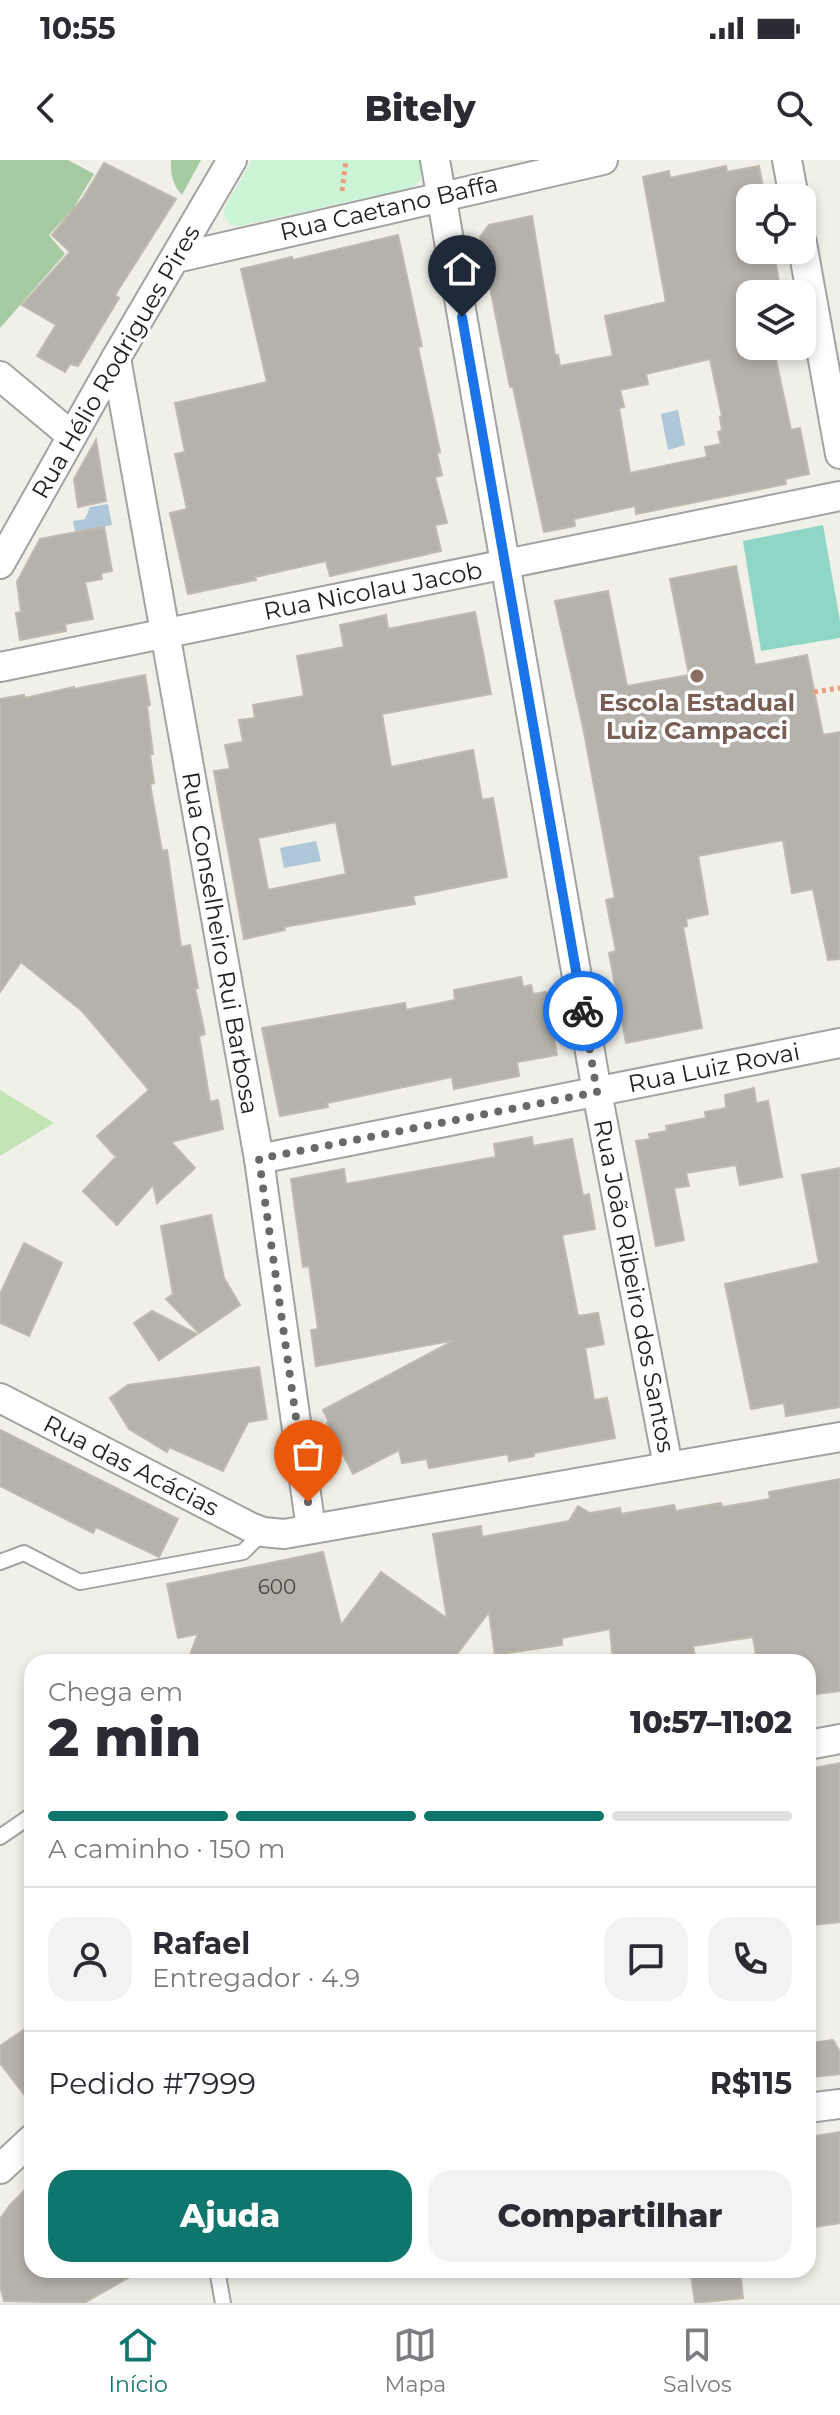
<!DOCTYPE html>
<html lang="pt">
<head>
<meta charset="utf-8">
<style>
	:root { --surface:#fff; --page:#f2f2f3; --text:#2b2b33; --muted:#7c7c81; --line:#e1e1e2; --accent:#0f766e }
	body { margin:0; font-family:Montserrat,sans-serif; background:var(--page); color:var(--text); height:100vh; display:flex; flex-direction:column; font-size:30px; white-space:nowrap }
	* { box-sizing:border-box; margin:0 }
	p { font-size:26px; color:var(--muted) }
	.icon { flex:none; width:44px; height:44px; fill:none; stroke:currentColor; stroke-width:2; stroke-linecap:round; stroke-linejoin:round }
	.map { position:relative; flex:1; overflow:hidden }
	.drawer { position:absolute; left:24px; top:1494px; width:792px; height:624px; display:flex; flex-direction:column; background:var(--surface); border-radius:24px; box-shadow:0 4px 12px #0003 }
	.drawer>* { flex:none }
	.controls { position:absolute; left:736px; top:24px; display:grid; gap:16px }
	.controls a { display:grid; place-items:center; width:80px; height:80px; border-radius:16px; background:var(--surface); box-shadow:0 4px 12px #0003; font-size:40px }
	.pin { position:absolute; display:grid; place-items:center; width:68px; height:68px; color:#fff; margin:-82px -34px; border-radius:50% 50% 50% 0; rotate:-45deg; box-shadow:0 0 8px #0007 }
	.pin .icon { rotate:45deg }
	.courier { position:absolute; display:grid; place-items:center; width:80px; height:80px; margin:-40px; border:6px solid #1a73e8; border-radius:50%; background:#fff; color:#222; box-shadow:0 2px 10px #0007 }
	.summary em { font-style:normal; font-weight:800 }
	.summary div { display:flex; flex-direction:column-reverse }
	.summary { display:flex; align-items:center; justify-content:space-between; height:136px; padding:0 24px }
	h1 { font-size:52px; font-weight:800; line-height:60px }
	.bar { display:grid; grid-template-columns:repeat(4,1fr); gap:12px 8px; align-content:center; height:96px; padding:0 24px }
	.bar i { height:10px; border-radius:6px; background:var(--line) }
	.bar .selected { background:var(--accent) }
	.bar p { grid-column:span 4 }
	.line { display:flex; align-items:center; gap:20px; padding:0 24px; border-top:2px solid var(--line) }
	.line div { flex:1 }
	.round { display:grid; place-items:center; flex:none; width:84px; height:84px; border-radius:24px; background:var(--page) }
	.action { display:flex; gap:16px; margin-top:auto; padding:16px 24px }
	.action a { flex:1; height:92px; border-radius:24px; background:var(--accent); color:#fff; font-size:32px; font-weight:800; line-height:92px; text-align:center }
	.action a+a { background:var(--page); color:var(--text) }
	.status { display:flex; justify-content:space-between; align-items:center; height:56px; padding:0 40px; background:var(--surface); direction:ltr }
	.status svg { height:22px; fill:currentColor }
	header { display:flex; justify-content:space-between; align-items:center; height:104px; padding:0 24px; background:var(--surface); font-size:36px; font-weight:800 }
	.menu { display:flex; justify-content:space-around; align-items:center; height:112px; border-top:2px solid var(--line); background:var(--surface); font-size:22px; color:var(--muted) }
	.menu a { display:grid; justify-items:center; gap:4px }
	.menu .selected { color:var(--accent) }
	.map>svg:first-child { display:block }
	.grass { fill:#c3e4b4 }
	.forest { fill:#a6cba2 }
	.park { fill:#cbf4d6 }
	.pitch { fill:#8fd6c7 }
	.water { fill:#aec7d9 }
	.building { fill:#b5b1ab; stroke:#c0b9ac; stroke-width:2; fill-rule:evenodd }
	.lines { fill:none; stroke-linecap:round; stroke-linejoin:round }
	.lane-casing { stroke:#a2a2a2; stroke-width:18 }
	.street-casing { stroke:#a2a2a2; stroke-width:32 }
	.path { stroke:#eb9d7e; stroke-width:5; stroke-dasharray:4 4; stroke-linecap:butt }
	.lane { stroke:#fff; stroke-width:14 }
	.street { stroke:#fff; stroke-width:28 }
	.done { stroke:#696967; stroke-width:8; stroke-dasharray:0 14.4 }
	.route { stroke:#1a73e8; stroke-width:10 }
	.education-dot { fill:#8d6e63; stroke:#fff; stroke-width:3 }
	.labels { text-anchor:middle; stroke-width:7; stroke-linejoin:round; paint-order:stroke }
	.number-label { font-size:20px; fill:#464544 }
	.street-label { font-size:24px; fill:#212121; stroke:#fff }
	.education-label { font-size:24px; font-weight:bold; fill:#785e54; stroke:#fff }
</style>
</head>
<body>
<div class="status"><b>10:55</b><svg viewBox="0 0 49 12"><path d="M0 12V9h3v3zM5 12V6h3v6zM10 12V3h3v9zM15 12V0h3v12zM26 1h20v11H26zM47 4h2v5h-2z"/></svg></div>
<header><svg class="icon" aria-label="back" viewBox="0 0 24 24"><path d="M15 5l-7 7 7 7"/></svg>Bitely<svg class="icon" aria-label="search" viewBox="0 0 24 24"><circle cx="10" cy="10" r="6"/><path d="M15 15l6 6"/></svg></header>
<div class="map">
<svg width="840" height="2143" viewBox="0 0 840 2143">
	<rect width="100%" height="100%" fill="#f0efe8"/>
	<path class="grass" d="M0,930L54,963L0,996Z"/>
	<g class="forest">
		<path d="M0,0H68L94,14L73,49L49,75L65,94L0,168Z"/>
		<path d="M171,0H201L182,35C173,26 170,12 171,0Z"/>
	</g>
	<path class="park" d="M252,0H421C423,13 422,23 410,28L240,66L231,65L225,58L224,49Z"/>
	<path class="pitch" d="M823,365L840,461V478L761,491L743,381Z"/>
	<g class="water">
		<path d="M678,250L685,285L668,290L661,254Z"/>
		<path d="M108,344L112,365L75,372L73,361L85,359L90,347Z"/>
		<path d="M316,681L321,701L284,708L280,688Z"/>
	</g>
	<g class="building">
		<path d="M104,3L176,39L115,135L119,138L78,206L70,204L65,212L37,196L56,165L22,145L70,92L52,75L83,38Z"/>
		<path d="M726,6L727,12L759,6L765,38H750V90H767L769,100L775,99L781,134H750V186H773L791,270L800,268L809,314L785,319L786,324L636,354L635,346L574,359L575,366L544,372L513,227H510L480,77L489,65L532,56L555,195H558L560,206L613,196L605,156L666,142L643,17L669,11L670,18ZM710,199L722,256L720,257L722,271L718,272L721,284L705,287L707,297L630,313L619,248L624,247L620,230L648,224L646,214Z"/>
		<path d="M398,75L422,186L418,187L440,292L437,293L442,315L435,317L447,363L435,365L441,391L330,416L326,401L255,417L256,420L188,434L170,353L187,349L175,294L185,292L175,243L267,222L241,109L292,97L293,100Z"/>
		<path d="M96,280L106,341L78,347L74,319Z"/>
		<path d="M104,367L112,411L101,413L102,419L85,422L93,459L65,464L66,471L20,480L16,453L21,452L17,422L40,379Z"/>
		<path d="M736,406L755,505L807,495L823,575L840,572V799L828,800L813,729L792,733L783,680L698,696L708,754L686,759L687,766L683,767L702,868L626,883L609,793L616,791L606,740L615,738L583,567L555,441L608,431L627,526L689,515L670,419Z"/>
		<path d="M475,452L491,534L382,554L391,607L473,590L482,640L493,638L507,717L413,736L415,744L284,767L285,770L244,779L214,611L230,609L225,585L243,582L239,560L255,558L253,545L304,536L297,496L344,487L340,465L386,455L388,469ZM336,662L346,714L268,730L258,678Z"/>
		<path d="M145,515L150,545L147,546L153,594L150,595L154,623L150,624L162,691L167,690L181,787L190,785L198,828H195L205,874L199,876L210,942L218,940L223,969L171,982L195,1008L157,1043L153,1025L117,1065L83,1031L116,997L97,976L149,930L82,851L21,802L0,832V539L24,535L25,538L74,527V529Z"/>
		<path d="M521,817L523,827L531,825L533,834L546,832L557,895L517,902L519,916L454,929L452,917L327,943L328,947L280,956L262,868L405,843L406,850L455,840L454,830Z"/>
		<path d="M754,928L756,943L768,941L782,1017L740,1025L736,1005L686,1013L689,1026L674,1028L684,1080L656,1086L636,981L650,979L649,974L667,971L666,966L706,958L705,952L726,948L725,935Z"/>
		<path d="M532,977L533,986L572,979L583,1036L589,1034L595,1069L562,1075L578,1156L598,1153L604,1184L585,1188L594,1240L607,1238L615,1278L534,1293V1296L509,1301L508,1294L429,1308L427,1299L402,1303L399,1290L353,1314L327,1263L329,1262L323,1250L455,1180L316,1206L311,1170L318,1169L309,1106L303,1107L291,1019L344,1009L346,1024L496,997L494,984Z"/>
		<path d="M840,1008V1247L786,1256L784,1243L751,1249L725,1124L819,1103L802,1015Z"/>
		<path d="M211,1055L224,1118L240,1145L199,1173L166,1139L173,1134L161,1066Z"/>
		<path d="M24,1083L62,1103L29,1176L0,1163V1134Z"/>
		<path d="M152,1151L197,1174L159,1200L134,1163Z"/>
		<path d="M259,1207L267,1259L248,1262L223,1311L169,1287L167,1292L129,1269L110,1238L128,1225Z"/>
		<path d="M0,1270L178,1359L159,1397L96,1367L93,1373L0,1326Z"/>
		<path d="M840,1319V1531L808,1535V1502H757L753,1477L693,1486L696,1502H628V1499L613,1501L610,1469L562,1478V1485L495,1495L489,1452L451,1502H187L198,1474L178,1478L167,1424L323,1392L341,1465L381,1412L447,1458L433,1374L481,1366L482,1377L569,1361L578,1346L590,1353L620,1348L621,1354L674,1345L676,1351L721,1343L722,1347L770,1339L769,1332Z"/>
		<path d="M840,1603V1762L814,1765L808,1724V1609Z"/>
		<path d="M32,1864V1945L0,1903V1886Z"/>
		<path d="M833,1880L840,1892V1914L814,1917L809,1883Z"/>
		<path d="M840,1972V2063L808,2068V1977Z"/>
		<path d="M32,2023V2110H142L84,2143L4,2141L0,2126V2059L10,2045Z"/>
		<path d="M728,2110H740L743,2138L695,2143L691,2115Z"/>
	</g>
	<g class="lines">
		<g class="lane-casing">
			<g id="lane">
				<path d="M0,1402L24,1393L80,1422L243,1392L263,1372"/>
				<path d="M0,1677L32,1655"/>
				<path d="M217,2110L223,2143"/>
			</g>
		</g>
		<g class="street-casing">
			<g id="street">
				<path d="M435,0L597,932L668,1306"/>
				<path d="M787,0L794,38"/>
				<path d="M802,83L840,294"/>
				<path d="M176,98L603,0"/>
				<path d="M116,198L259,999L311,1369"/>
				<path d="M0,216L72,276"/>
				<path d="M0,404L116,198L232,0"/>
				<path d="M0,507L840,336"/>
				<path d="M259,999L840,883"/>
				<path d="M0,1238L250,1367L263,1372L284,1374L840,1277"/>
				<path d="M808,1585L840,1579"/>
				<path d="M808,1948L840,1944"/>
				<path d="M0,2009L32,1979"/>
			</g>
		</g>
		<g class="path">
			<path d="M342,31L346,0"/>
			<path d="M814,532L840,528"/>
		</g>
		<use href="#lane" class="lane"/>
		<use href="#street" class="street"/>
	</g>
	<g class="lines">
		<path class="done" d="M308,1342L259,999L597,932L583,851"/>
		<path class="route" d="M462,157L583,851"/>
	</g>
	<circle class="education-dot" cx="697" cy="516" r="8"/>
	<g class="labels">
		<g class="number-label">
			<text x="277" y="1434">600</text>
		</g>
		<g class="street-label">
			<text transform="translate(389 48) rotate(-13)" y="8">Rua Caetano Baffa</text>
			<text transform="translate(116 202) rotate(-60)" y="8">Rua Hélio Rodrigues Pires</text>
			<text transform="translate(373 431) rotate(-11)" y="8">Rua Nicolau Jacob</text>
			<text transform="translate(220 783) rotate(80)" y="8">Rua Conselheiro Rui Barbosa</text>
			<text transform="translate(714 908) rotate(-11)" y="8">Rua Luiz Rovai</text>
			<text transform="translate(634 1126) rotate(79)" y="8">Rua João Ribeiro dos Santos</text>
			<text transform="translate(131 1306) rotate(27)" y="8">Rua das Acácias</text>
		</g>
		<g class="education-label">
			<text x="697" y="551">Escola Estadual<tspan x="697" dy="28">Luiz Campacci</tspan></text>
		</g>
	</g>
</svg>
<div class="controls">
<a><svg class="icon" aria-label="locate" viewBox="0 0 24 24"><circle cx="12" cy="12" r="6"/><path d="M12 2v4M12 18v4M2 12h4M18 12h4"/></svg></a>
<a><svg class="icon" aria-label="layers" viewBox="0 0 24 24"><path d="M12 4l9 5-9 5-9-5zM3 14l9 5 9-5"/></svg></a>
</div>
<div class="pin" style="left:308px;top:1342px;background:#ea580c"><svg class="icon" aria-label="bag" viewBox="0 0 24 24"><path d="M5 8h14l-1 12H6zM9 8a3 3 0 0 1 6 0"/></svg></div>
<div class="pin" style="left:462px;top:157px;background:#1f2937"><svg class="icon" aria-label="home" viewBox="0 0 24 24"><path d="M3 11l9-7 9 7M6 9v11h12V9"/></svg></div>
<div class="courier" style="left:583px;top:851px"><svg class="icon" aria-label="bike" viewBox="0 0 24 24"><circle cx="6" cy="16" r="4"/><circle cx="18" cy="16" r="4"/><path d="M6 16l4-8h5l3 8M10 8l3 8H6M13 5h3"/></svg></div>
<section class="drawer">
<div class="summary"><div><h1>2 min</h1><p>Chega em</p></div><em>10:57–11:02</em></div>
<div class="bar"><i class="selected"></i><i class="selected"></i><i class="selected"></i><i></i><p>A caminho · 150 m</p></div>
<div class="line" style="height:144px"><a class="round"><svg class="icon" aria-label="person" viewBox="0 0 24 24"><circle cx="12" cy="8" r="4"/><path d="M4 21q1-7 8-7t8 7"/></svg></a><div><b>Rafael</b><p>Entregador · 4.9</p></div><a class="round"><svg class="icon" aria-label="chat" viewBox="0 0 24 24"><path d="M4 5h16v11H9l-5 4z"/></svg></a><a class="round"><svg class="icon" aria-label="phone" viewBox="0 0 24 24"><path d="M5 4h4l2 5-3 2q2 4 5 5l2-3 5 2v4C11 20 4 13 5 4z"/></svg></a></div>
<div class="line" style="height:104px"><div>Pedido #7999</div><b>R$115</b></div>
<div class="action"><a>Ajuda</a><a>Compartilhar</a></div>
</section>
</div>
<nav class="menu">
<a class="selected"><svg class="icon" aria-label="home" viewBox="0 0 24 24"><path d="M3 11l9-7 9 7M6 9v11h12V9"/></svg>Início</a>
<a><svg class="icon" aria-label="map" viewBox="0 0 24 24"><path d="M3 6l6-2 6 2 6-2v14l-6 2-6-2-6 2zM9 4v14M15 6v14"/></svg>Mapa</a>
<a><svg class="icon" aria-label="saved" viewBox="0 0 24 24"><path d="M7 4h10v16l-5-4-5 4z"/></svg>Salvos</a>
</nav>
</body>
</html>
